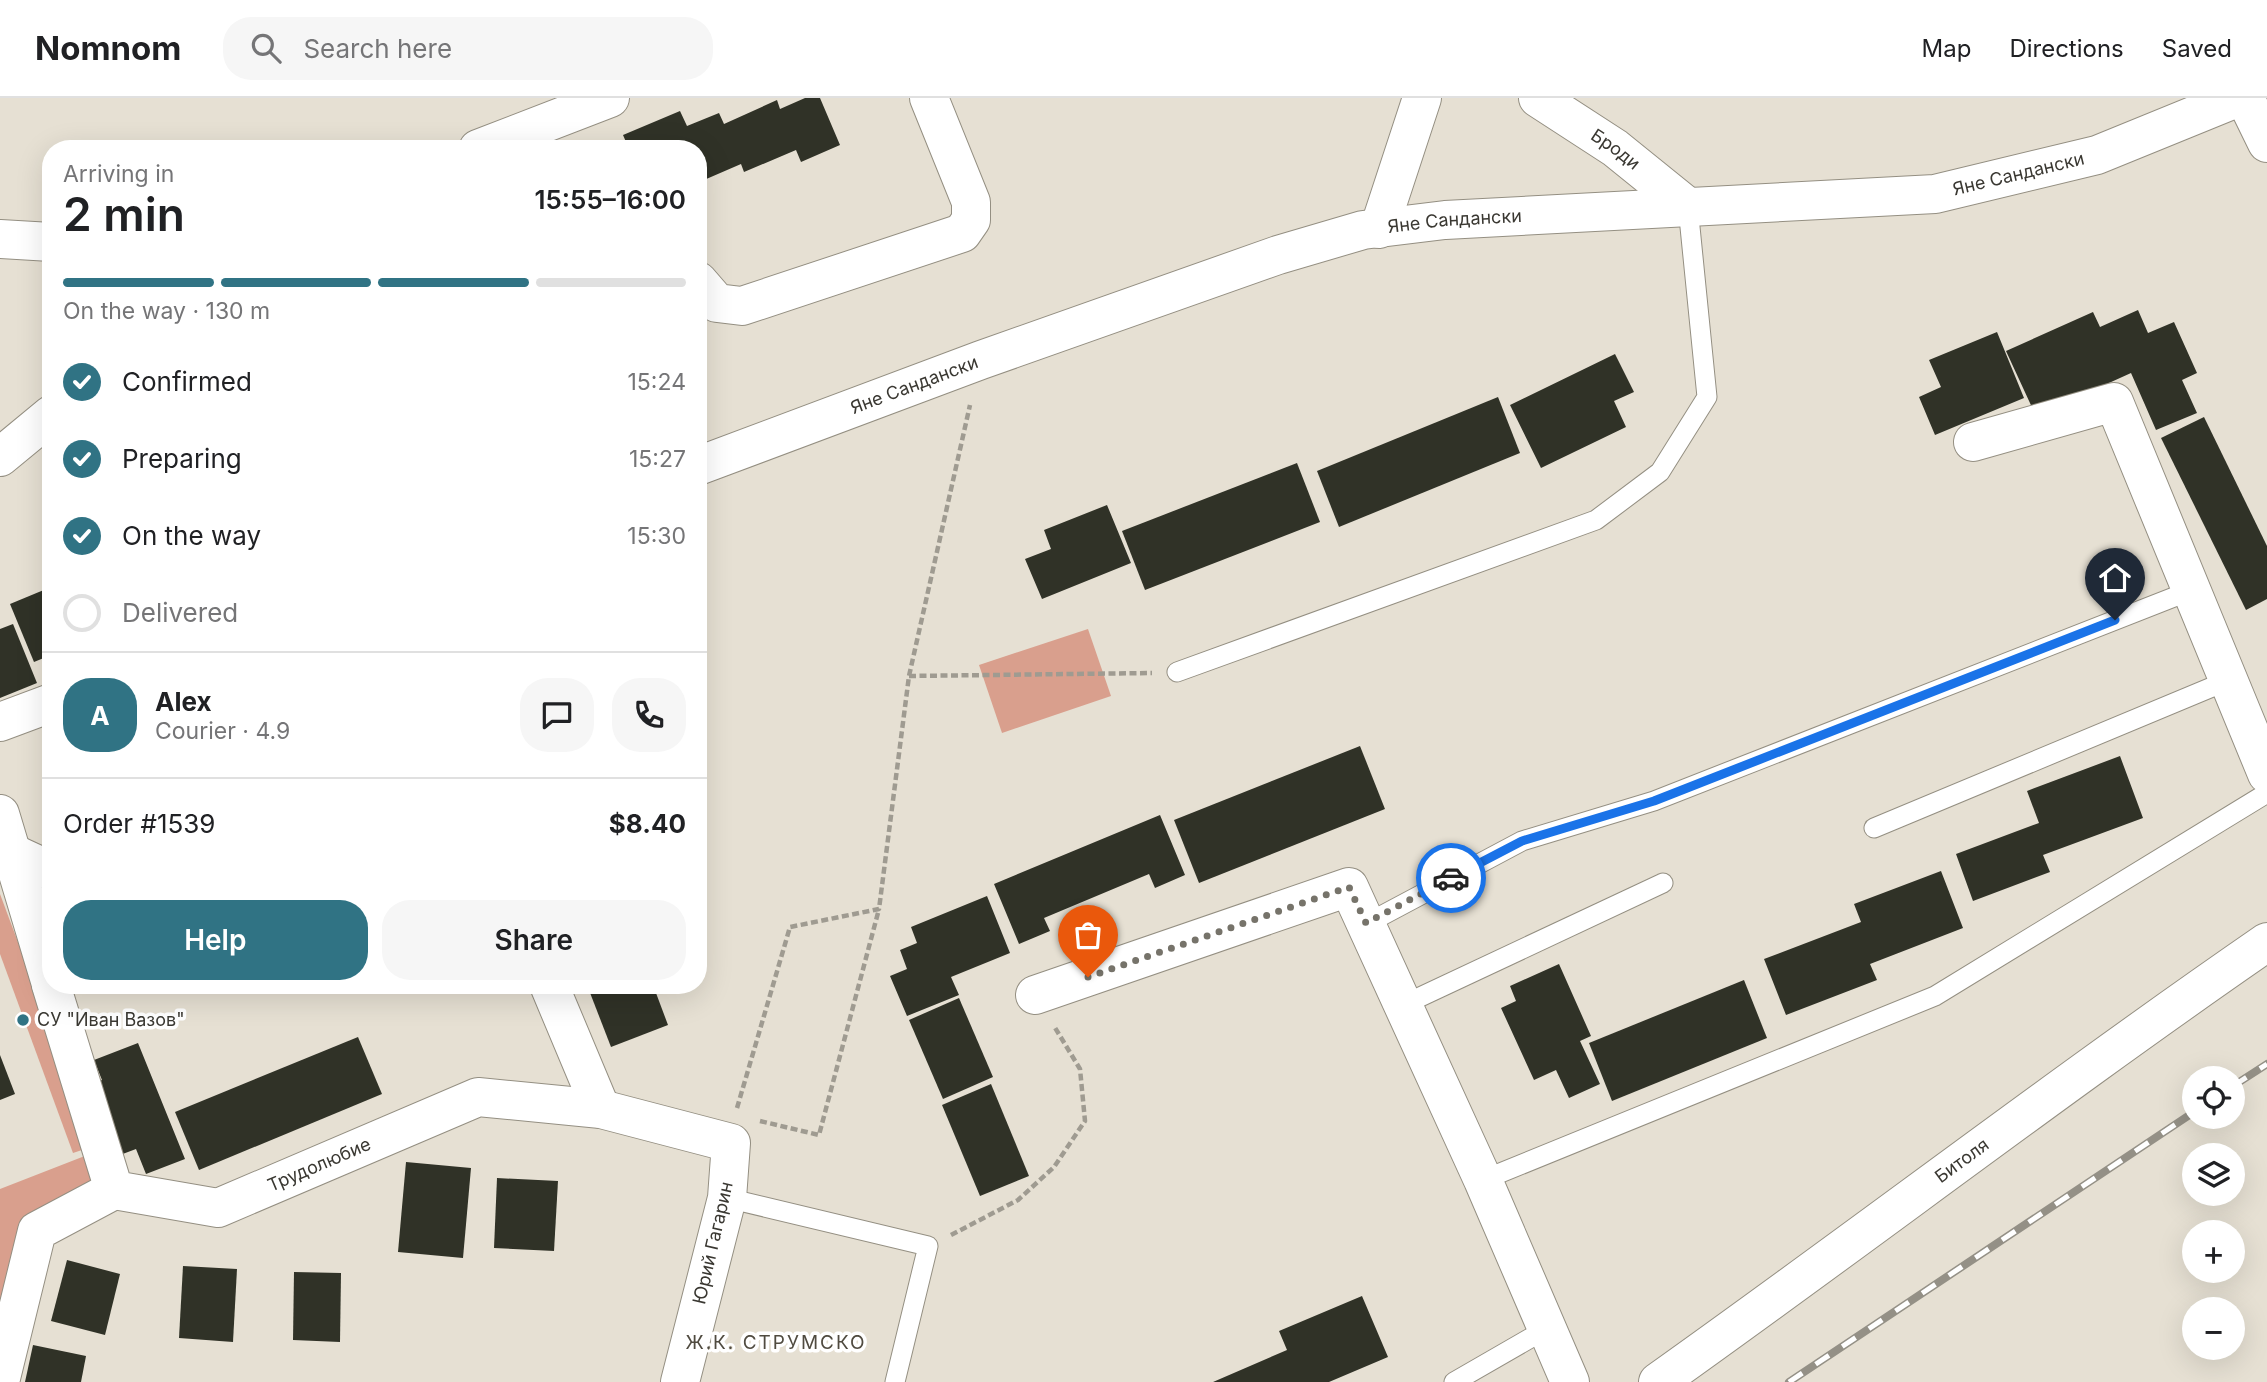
<!DOCTYPE html>
<html lang="en">
<head>
<meta charset="utf-8">
<style>
	:root { --surface:#fff; --page:#f6f6f6; --text:#202124; --muted:#757577; --line:#e0e0e0; --accent:#307384 }
	body { margin:0; font-family:Inter,sans-serif; background:var(--page); color:var(--text); height:100vh; display:flex; flex-direction:column; font-size:26px; white-space:nowrap }
	* { box-sizing:border-box; margin:0 }
	p { font-size:23px; color:var(--muted) }
	.icon { flex:none; width:38px; height:38px; fill:none; stroke:currentColor; stroke-width:2; stroke-linecap:round; stroke-linejoin:round }
	.map { position:relative; flex:1; overflow:hidden }
	.drawer { position:absolute; left:42px; top:42px; width:665px; height:854px; display:flex; flex-direction:column; background:var(--surface); border-radius:28px; box-shadow:0 7px 28px #0002 }
	.drawer>* { flex:none }
	.buttons { position:absolute; left:2182px; top:968px; display:grid; gap:14px }
	.buttons a { display:grid; place-items:center; width:63px; height:63px; border-radius:50%; background:var(--surface); box-shadow:0 7px 28px #0002; font-size:35px }
	.pin { position:absolute; display:grid; place-items:center; width:60px; height:60px; color:#fff; margin:-72px -30px; border-radius:50% 50% 50% 0; rotate:-45deg; box-shadow:0 0 7px #0007 }
	.pin .icon { rotate:45deg }
	.courier { position:absolute; display:grid; place-items:center; width:70px; height:70px; margin:-35px; border:5px solid #1a73e8; border-radius:50%; background:#fff; color:#222; box-shadow:0 2px 9px #0007 }
	.summary em { font-style:normal; font-weight:600 }
	.summary div { display:flex; flex-direction:column-reverse }
	.summary { display:flex; align-items:center; justify-content:space-between; height:119px; padding:0 21px }
	h1 { font-size:46px; font-weight:600; line-height:52px }
	.bar { display:grid; grid-template-columns:repeat(4,1fr); gap:10px 7px; align-content:center; height:84px; padding:0 21px }
	.bar i { height:9px; border-radius:5px; background:var(--line) }
	.bar .active { background:var(--accent) }
	.bar p { grid-column:span 4 }
	.line { display:flex; align-items:center; gap:18px; padding:0 21px; border-top:2px solid var(--line) }
	.line div { flex:1 }
	.round { display:grid; place-items:center; flex:none; width:74px; height:74px; border-radius:28px; background:var(--page) }
	ol { padding:0 21px; list-style:none }
	li { display:flex; align-items:center; gap:21px; height:77px }
	li p { margin-inline-start:auto }
	li .icon { padding:7px; border-radius:50%; background:var(--accent); color:#fff; stroke-width:4 }
	li:last-child { color:var(--muted) }
	li i { width:38px; height:38px; border:4px solid var(--line); border-radius:50% }
	.primary-button { display:flex; gap:14px; margin-top:auto; padding:14px 21px }
	.primary-button a { flex:1; height:80px; border-radius:28px; background:var(--accent); color:#fff; font-size:28px; font-weight:600; line-height:80px; text-align:center }
	.primary-button a+a { background:var(--page); color:var(--text) }
	header { display:flex; align-items:center; gap:42px; box-sizing:border-box; height:98px; padding:0 35px; background:var(--surface); border-bottom:2px solid var(--line) }
	header strong { font-size:33px }
	nav { display:flex; gap:38px; margin-inline-start:auto; font-size:24px }
	.search { width:490px; height:63px; background:var(--page); display:flex; align-items:center; gap:18px; box-sizing:border-box; padding:0 24px; border-radius:28px; color:var(--muted); font-size:26px }
	.map>svg:first-child { display:block }
	.green { fill:#d99f8d }
	.building { fill:#303227 }
	.lines { fill:none; stroke-linecap:round; stroke-linejoin:round }
	.service-casing { stroke:#948f82; stroke-width:21 }
	.minor-casing { stroke:#948f82; stroke-width:40 }
	.tertiary-casing { stroke:#948f82; stroke-width:40 }
	.path { stroke:#9f9b91; stroke-width:4.5; stroke-dasharray:7 3.5; stroke-linecap:butt }
	.service { stroke:#fff; stroke-width:19 }
	.minor { stroke:#fff; stroke-width:38 }
	.tertiary { stroke:#fff; stroke-width:38 }
	.rail-casing { stroke:#949086; stroke-width:8 }
	.rail { stroke:#fff; stroke-width:5; stroke-dasharray:16; stroke-linecap:butt }
	.done { stroke:#76736a; stroke-width:7; stroke-dasharray:0 12.6 }
	.route { stroke:#1a73e8; stroke-width:9 }
	.poi-dot { fill:#307384; stroke:#fff; stroke-width:2.5 }
	.labels { text-anchor:middle; stroke-width:7; stroke-linejoin:round; paint-order:stroke }
	.street-label { font-size:18px; fill:#3a3832; stroke:#fff }
	.poi-label { font-size:18px; fill:#3a3832; stroke:#fff; text-anchor:start }
	.neighbourhood-label { font-size:19px; letter-spacing:2px; fill:#504b40; stroke:#fff }
</style>
</head>
<body>
<header>
<strong>Nomnom</strong>
<div class="search"><svg class="icon" aria-label="search" viewBox="0 0 24 24"><circle cx="10" cy="10" r="6"/><path d="M15 15l6 6"/></svg>Search here</div>
<nav><a>Map</a><a>Directions</a><a>Saved</a></nav>
</header>
<div class="map">
<svg width="2267" height="1284" viewBox="0 0 2267 1284">
	<rect width="100%" height="100%" fill="#e6e0d3"/>
	<g class="green">
		<path d="M1088,531L1111,598L1002,635L979,567Z"/>
		<path d="M0,796L94,1048L73,1055L0,856Z"/>
		<path d="M95,1054L98,1089L29,1119L0,1233V1091Z"/>
	</g>
	<g class="building">
		<path d="M805,0H820L840,47L801,64L796,52L744,74L741,66L704,82L698,72V51H629L623,37L680,13L687,28L719,15L724,26L777,2L780,11Z"/>
		<path d="M2138,212L2148,235L2174,224L2197,275L2182,282L2197,315L2156,332L2131,275L2036,318L2006,253L2093,214L2100,229Z"/>
		<path d="M1997,234L2024,300L1935,337L1919,299L1941,289L1929,262Z"/>
		<path d="M1615,256L1634,294L1614,303L1626,329L1541,370L1510,307Z"/>
		<path d="M1498,299L1520,355L1339,429L1317,373Z"/>
		<path d="M2204,319L2267,448V501L2246,512L2161,340Z"/>
		<path d="M1297,365L1320,424L1145,492L1122,433Z"/>
		<path d="M1107,407L1131,465L1042,501L1025,461L1051,451L1044,432Z"/>
		<path d="M51,489V557L34,564L10,506Z"/>
		<path d="M13,526L37,585L0,600V531Z"/>
		<path d="M1360,648L1385,711L1199,785L1174,722Z"/>
		<path d="M2120,658L2143,720L2043,757L2050,774L1973,803L1956,756L2039,725L2027,693Z"/>
		<path d="M1160,717L1185,777L1155,790L1149,776L1044,820L1050,833L1019,846L994,786Z"/>
		<path d="M1941,773L1963,830L1870,866L1877,882L1786,917L1764,861L1861,824L1854,806Z"/>
		<path d="M987,798L1010,855L951,879L959,897L907,918L890,878L907,871L900,852L917,845L911,829Z"/>
		<path d="M1559,866L1591,938L1580,943L1600,986L1569,1000L1556,972L1534,982L1501,910L1516,903L1510,888Z"/>
		<path d="M1744,882L1767,940L1612,1003L1589,945Z"/>
		<path d="M587,887H653L668,927L611,949Z"/>
		<path d="M959,900L993,979L943,1001L909,922Z"/>
		<path d="M358,939L382,996L199,1072L175,1014Z"/>
		<path d="M138,945L185,1061L146,1076L136,1051L120,1057L91,986L102,982L94,962Z"/>
		<path d="M0,957L15,996L0,1002Z"/>
		<path d="M991,986L1029,1078L980,1098L942,1007Z"/>
		<path d="M406,1064L471,1070L463,1160L398,1154Z"/>
		<path d="M497,1080L558,1083L554,1153L494,1150Z"/>
		<path d="M67,1162L120,1176L105,1237L51,1223Z"/>
		<path d="M183,1168L237,1171L233,1244L179,1240Z"/>
		<path d="M294,1174L341,1175L340,1244L293,1242Z"/>
		<path d="M1362,1198L1388,1259L1329,1284H1213L1287,1252L1279,1233Z"/>
		<path d="M33,1247L86,1258L81,1284H25Z"/>
	</g>
	<g class="lines">
		<g class="service-casing">
			<g id="service">
				<path d="M1177,574L1596,422L1660,374L1707,299L1688,109"/>
				<path d="M1874,730L2229,582"/>
				<path d="M1366,826L1522,743L1654,703L2192,492"/>
				<path d="M1403,907L1663,785"/>
				<path d="M1483,1082L1935,898L2267,695"/>
				<path d="M727,1100L928,1148L895,1284"/>
				<path d="M1454,1284L1546,1231"/>
			</g>
		</g>
		<g class="minor-casing">
			<g id="minor">
				<path id="s1" d="M1538,0L1615,50L1688,109"/>
				<path d="M478,51L610,0"/>
				<path d="M0,141L51,144"/>
				<path d="M698,183L717,205L742,208L962,135L971,122V104L929,0"/>
				<path d="M1973,344L2114,304L2267,676"/>
				<path d="M0,359L51,317"/>
				<path d="M0,716L51,886"/>
				<path d="M10,754L51,773"/>
				<path id="s2" d="M51,887L114,1092L218,1110L478,999L601,1011L731,1045L727,1100L680,1284"/>
				<path d="M549,887L601,1011"/>
				<path d="M1035,897L1349,789L1483,1082L1570,1284"/>
				<path d="M0,1284L37,1133L114,1092"/>
			</g>
		</g>
		<g class="tertiary-casing">
			<g id="tertiary">
				<path d="M2245,0L2267,45"/>
				<path d="M1379,131L1422,0"/>
				<path id="s3" d="M698,368L981,262L1278,157L1363,132L1445,122L1935,96L2097,57L2237,0"/>
				<path d="M0,624L51,605"/>
				<path id="s4" d="M1658,1284C1862,1139 2061,986 2267,844"/>
			</g>
		</g>
		<g class="path">
			<path d="M909,578L1152,575"/>
			<path d="M737,1010L790,829L879,811L909,578L970,307"/>
			<path d="M760,1023L819,1037L879,811"/>
			<path d="M951,1137L1018,1102L1054,1069L1085,1023L1080,971L1054,928"/>
		</g>
		<use href="#service" class="service"/>
		<use href="#minor" class="minor"/>
		<use href="#tertiary" class="tertiary"/>
		<g class="rail-casing">
			<g id="rail">
				<path d="M2233,988L2267,966"/>
				<path d="M1789,1284L2194,1014"/>
			</g>
		</g>
		<use href="#rail" class="rail"/>
	</g>
	<g class="lines">
		<path class="done" d="M1088,879L1349,789L1366,825L1451,780"/>
		<path class="route" d="M1451,780L1522,743L1654,703L2115,522"/>
	</g>
	<circle class="poi-dot" cx="23" cy="922" r="7"/>
	<g class="labels">
		<g class="street-label">
			<text dy="6" stroke="none"><textPath href="#s1" startOffset="93">Броди</textPath></text>
			<text dy="6" stroke="none"><textPath href="#s3" startOffset="1365">Яне Сандански</textPath></text>
			<text dy="6" stroke="none"><textPath href="#s3" startOffset="798">Яне Сандански</textPath></text>
			<text dy="6" stroke="none"><textPath href="#s3" startOffset="231">Яне Сандански</textPath></text>
			<text dy="6" stroke="none"><textPath href="#s4" startOffset="376">Битоля</textPath></text>
			<text dy="6" stroke="none"><textPath href="#s2" startOffset="430">Трудолюбие</textPath></text>
			<text transform="translate(713 1145) rotate(-77)" y="6">Юрий Гагарин</text>
		</g>
		<g class="poi-label">
			<text x="37" y="928">СУ "Иван Вазов"</text>
		</g>
		<g class="neighbourhood-label">
			<text x="776" y="1251">Ж.К. СТРУМСКО</text>
		</g>
	</g>
</svg>
<div class="buttons">
<a><svg class="icon" aria-label="locate" viewBox="0 0 24 24"><circle cx="12" cy="12" r="6"/><path d="M12 2v4M12 18v4M2 12h4M18 12h4"/></svg></a>
<a><svg class="icon" aria-label="layers" viewBox="0 0 24 24"><path d="M12 4l9 5-9 5-9-5zM3 14l9 5 9-5"/></svg></a>
<a>+</a>
<a>−</a>
</div>
<div class="pin" style="left:1088px;top:879px;background:#ea580c"><svg class="icon" aria-label="bag" viewBox="0 0 24 24"><path d="M5 8h14l-1 12H6zM9 8a3 3 0 0 1 6 0"/></svg></div>
<div class="pin" style="left:2115px;top:522px;background:#1f2937"><svg class="icon" aria-label="home" viewBox="0 0 24 24"><path d="M3 11l9-7 9 7M6 9v11h12V9"/></svg></div>
<div class="courier" style="left:1451px;top:780px"><svg class="icon" aria-label="car" viewBox="0 0 24 24"><path d="M5 17H2v-5l4-1 3-4h7l3 4 3 1v5h-3M9 17h6M6 11h13"/><circle cx="7" cy="17" r="2"/><circle cx="17" cy="17" r="2"/></svg></div>
<section class="drawer">
<div class="summary"><div><h1>2 min</h1><p>Arriving in</p></div><em>15:55–16:00</em></div>
<div class="bar"><i class="active"></i><i class="active"></i><i class="active"></i><i></i><p>On the way · 130 m</p></div>
<ol>
<li><svg class="icon" aria-label="check" viewBox="0 0 24 24"><path d="M5 12l5 5 9-10"/></svg>Confirmed<p>15:24</p></li>
<li><svg class="icon" aria-label="check" viewBox="0 0 24 24"><path d="M5 12l5 5 9-10"/></svg>Preparing<p>15:27</p></li>
<li><svg class="icon" aria-label="check" viewBox="0 0 24 24"><path d="M5 12l5 5 9-10"/></svg>On the way<p>15:30</p></li>
<li><i></i>Delivered</li>
</ol>
<div class="line" style="height:126px"><b class="round" style="background:var(--accent);color:#fff">A</b><div><b>Alex</b><p>Courier · 4.9</p></div><a class="round"><svg class="icon" aria-label="chat" viewBox="0 0 24 24"><path d="M4 5h16v11H9l-5 4z"/></svg></a><a class="round"><svg class="icon" aria-label="phone" viewBox="0 0 24 24"><path d="M5 4h4l2 5-3 2q2 4 5 5l2-3 5 2v4C11 20 4 13 5 4z"/></svg></a></div>
<div class="line" style="height:91px"><div>Order #1539</div><b>$8.40</b></div>
<div class="primary-button"><a>Help</a><a>Share</a></div>
</section>
</div>
</body>
</html>
